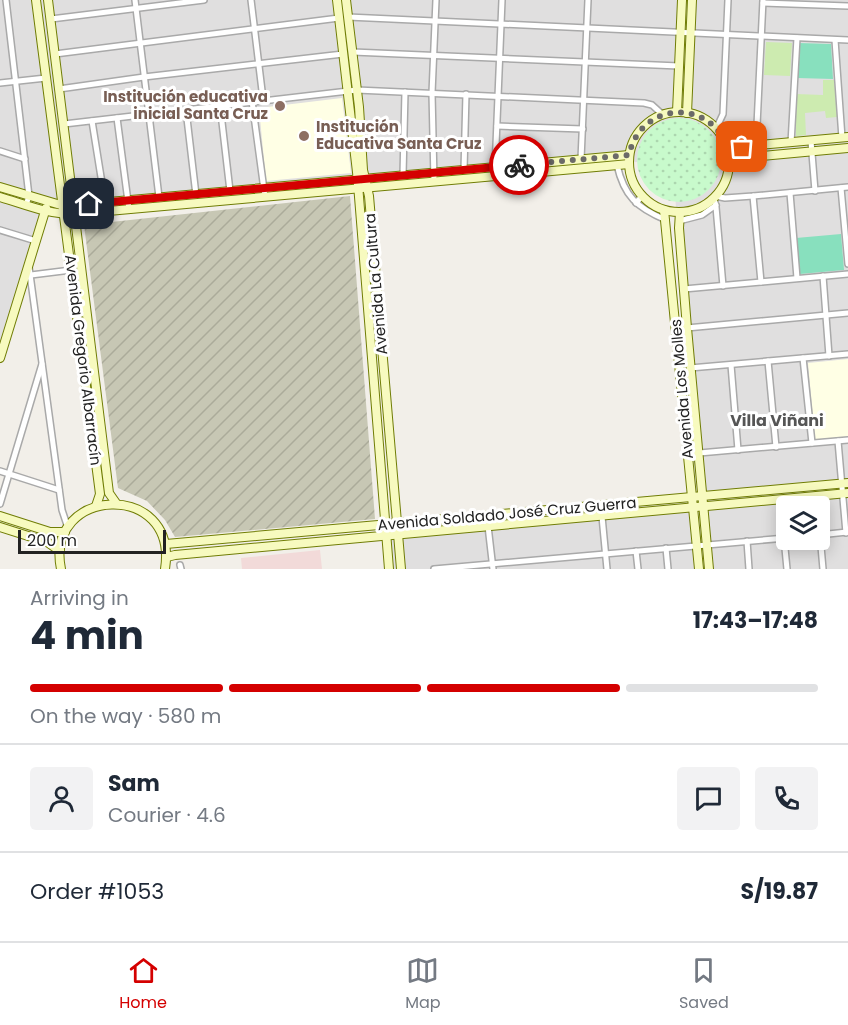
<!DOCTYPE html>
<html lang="en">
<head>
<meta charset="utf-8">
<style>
	:root { --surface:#fff; --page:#f2f2f3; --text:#1f2937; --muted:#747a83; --line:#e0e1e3; --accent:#d40000 }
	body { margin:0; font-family:Poppins,sans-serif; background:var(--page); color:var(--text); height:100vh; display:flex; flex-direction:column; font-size:22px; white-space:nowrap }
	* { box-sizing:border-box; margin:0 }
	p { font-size:20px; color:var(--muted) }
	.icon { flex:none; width:33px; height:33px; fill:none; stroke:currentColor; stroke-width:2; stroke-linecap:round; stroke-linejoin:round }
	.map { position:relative; height:569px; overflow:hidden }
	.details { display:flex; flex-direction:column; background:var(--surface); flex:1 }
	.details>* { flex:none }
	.tools { position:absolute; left:776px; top:496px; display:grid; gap:12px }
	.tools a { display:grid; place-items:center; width:54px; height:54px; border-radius:6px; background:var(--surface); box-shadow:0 3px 15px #0003; font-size:30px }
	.scale { position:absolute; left:18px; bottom:15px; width:148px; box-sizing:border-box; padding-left:6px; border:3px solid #222; border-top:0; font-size:16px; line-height:21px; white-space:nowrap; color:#222; -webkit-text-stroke:4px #fff; paint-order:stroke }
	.pin { position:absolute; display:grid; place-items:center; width:51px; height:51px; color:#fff; margin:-26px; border-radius:12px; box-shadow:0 3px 9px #0006 }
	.courier { position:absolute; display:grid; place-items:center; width:60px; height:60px; margin:-30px; border:4px solid #d40000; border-radius:50%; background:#fff; color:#222; box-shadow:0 2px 8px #0007 }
	.overview em { font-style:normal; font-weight:700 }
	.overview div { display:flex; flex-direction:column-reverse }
	.overview { display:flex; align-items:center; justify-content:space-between; height:102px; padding:0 30px }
	h1 { font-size:39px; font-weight:700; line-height:45px }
	.bar { display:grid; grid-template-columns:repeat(4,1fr); gap:9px 6px; align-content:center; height:72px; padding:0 30px }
	.bar i { height:8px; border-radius:4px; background:var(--line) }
	.bar .current { background:var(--accent) }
	.bar p { grid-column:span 4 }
	.line { display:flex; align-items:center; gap:15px; padding:0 30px; border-top:2px solid var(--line) }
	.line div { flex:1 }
	.round { display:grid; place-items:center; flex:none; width:63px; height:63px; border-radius:6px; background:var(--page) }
	.dock { display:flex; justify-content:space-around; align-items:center; height:84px; border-top:2px solid var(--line); background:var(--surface); font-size:16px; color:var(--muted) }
	.dock a { display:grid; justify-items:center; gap:3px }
	.dock .current { color:var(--accent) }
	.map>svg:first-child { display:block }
	.residential { fill:#e0dfdf; fill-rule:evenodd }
	.commercial { fill:#f2dad9 }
	.education { fill:#ffffe5 }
	.construction { fill:url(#construction-furrows) }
	.grass { fill:#cdebb0 }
	.park { fill:url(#park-dots) }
	.pitch { fill:#88e0be }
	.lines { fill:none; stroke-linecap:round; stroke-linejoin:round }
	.street-casing { stroke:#a9a9a9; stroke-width:8 }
	.secondary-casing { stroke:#707d05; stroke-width:10 }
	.street { stroke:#fff; stroke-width:5 }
	.secondary { stroke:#f7fabf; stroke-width:8 }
	.done { stroke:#6b6a68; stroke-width:6; stroke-dasharray:0 10.8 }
	.route { stroke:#d40000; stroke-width:8 }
	.education-dot { fill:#8d6e63; stroke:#fff; stroke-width:2 }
	.labels { text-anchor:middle; stroke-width:6; stroke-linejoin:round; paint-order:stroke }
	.education-label { font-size:15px; font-weight:bold; fill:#785e54; stroke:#fff; text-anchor:end }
	.street-label { font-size:15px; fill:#222; stroke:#fff }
	.neighbourhood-label { font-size:16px; font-weight:bold; fill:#555; stroke:#fff }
</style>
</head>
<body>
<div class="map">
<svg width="848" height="569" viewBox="0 0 848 569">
	<defs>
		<pattern id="construction-furrows" width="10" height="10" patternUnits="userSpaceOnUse" patternTransform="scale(1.5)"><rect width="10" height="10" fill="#c7c7b4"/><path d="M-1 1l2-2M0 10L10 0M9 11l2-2" fill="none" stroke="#abab9a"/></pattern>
		<pattern id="park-dots" width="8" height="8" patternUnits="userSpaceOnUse" patternTransform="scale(1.5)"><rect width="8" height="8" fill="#c8facc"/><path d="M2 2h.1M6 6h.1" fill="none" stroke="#acd6af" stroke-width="1.8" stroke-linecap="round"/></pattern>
	</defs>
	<rect width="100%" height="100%" fill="#f2efe9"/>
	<path class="residential" d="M0,0H848V569H393L389,530L694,502L673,159L69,209L50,207L0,365ZM786,507H819V540H786Z"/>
	<path class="commercial" d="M320,550L322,569H242L241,558Z"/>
	<g class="education">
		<path d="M342,98L351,173L266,181L259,108Z"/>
		<path d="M848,359V437L815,440L808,363Z"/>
	</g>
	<path class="construction" d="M350,196L375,519L175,537L165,520L147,501L118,488L84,225Z"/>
	<g class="grass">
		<path d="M766,42L792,43L790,76L764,75Z"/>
		<path d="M823,80H834L837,117L826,118L825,111L805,113L806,135L796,136V94L823,95Z"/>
	</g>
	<circle class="park" cx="679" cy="160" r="42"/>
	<g class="pitch">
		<path d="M799,43L831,44L833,79L797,78Z"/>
		<path d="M841,234L844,270L800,274L796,238Z"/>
	</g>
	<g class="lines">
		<g class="street-casing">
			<g id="street">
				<path d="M6,0L29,196L26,205"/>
				<path d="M135,0L159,197"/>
				<path d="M251,0L263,99"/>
				<path d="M763,3L848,6"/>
				<path d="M348,17L848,40"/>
				<path d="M51,19L204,0"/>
				<path d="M835,40L842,138"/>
				<path d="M353,52L679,66"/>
				<path d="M55,54L339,18"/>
				<path d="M0,83L46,78"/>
				<path d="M59,89L144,77L343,54"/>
				<path d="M252,101L265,197"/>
				<path d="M220,105L230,191"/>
				<path d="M186,110L196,195"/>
				<path d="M117,118L129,209"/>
				<path d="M92,121L105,202"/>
				<path d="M64,124L357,90L644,103L652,105L663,115"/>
				<path d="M497,126L583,129"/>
				<path d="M716,129L723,114L728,0"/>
				<path d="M811,141L815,191"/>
				<path d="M791,143L797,38"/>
				<path d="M756,146L763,0"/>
				<path d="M0,151L25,159"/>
				<path d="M581,159L588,0"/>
				<path d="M617,165C624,196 637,208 666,220"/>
				<path d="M495,169L502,0"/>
				<path d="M464,170L466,94"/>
				<path d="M403,175L405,92"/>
				<path d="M434,181L432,93L436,0"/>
				<path d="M841,188L848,264"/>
				<path d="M790,193L797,278"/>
				<path d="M715,196L725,198L753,196L848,187"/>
				<path d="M753,196L761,282"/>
				<path d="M714,198L716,207L723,286"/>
				<path d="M636,203L642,196"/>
				<path d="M679,221L702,215L716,205"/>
				<path d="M0,230L36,241"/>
				<path d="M29,267L62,510L68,528"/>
				<path d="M31,275L71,270"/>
				<path d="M823,276L829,356"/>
				<path d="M684,289L848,274"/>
				<path d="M676,329L848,313"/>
				<path d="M803,358L812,443"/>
				<path d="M768,361L776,447"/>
				<path d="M731,365L738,450"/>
				<path d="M690,368L848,354"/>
				<path d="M838,441L846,533"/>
				<path d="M688,454L848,440"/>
				<path d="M0,471L59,490"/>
				<path d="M0,504L42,364"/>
				<path d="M601,506L607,569"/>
				<path d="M488,526L493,569"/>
				<path d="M819,535L847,532"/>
				<path d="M820,535L823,569"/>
				<path d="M784,538L787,569"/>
				<path d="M747,541L749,569"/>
				<path d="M666,548L668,569"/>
				<path d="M636,551L638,569"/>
				<path d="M180,565L181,569"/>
				<path d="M434,569L786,538"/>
			</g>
		</g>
		<g class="secondary-casing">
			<g id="secondary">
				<path d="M36,0L100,494L96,506"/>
				<path d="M48,0L109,493L116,503"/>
				<path d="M337,0L357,172L389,569"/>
				<path d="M346,0L359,107L363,170L369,196L401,569"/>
				<path d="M677,112L682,0"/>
				<circle cx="679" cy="162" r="50"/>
				<path d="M687,113L692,0"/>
				<path d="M727,148L848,137"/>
				<path d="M729,159L848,148"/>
				<path d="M0,187L64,206L629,155"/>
				<path d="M0,197C24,204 49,215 75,214L629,164"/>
				<path d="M664,210L699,569"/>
				<path d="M680,212L679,228L687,328L709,569"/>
				<path d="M0,358L46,208"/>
				<path d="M0,516L50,532H65"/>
				<path d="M0,527L47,542L60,551"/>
				<path d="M166,544L848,483"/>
				<path d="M167,557L175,555L848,493"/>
				<path d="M61,569C44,486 179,480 165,569"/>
			</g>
		</g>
		<use href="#street" class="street"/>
		<use href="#secondary" class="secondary"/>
	</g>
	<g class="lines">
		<path class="done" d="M519,165L629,155C640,102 710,97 727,148L742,147"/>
		<path class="route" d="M89,204L519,165"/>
	</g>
	<g class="education-dot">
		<circle cx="280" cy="106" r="6"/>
		<circle cx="304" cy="136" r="6"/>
	</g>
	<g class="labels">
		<g class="education-label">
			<text x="268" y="102">Institución educativa<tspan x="268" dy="17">inicial Santa Cruz</tspan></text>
			<text x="316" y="132" text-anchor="start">Institución<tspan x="316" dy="17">Educativa Santa Cruz</tspan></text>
		</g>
		<g class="street-label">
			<text transform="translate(376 284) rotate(-95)" y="5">Avenida La Cultura</text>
			<text transform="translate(83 360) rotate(83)" y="5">Avenida Gregorio Albarracín</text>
			<text transform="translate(682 389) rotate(-95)" y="5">Avenida Los Molles</text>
			<text transform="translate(507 514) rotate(-5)" y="5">Avenida Soldado José Cruz Guerra</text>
		</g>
		<g class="neighbourhood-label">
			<text x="777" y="426">Villa Viñani</text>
		</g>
	</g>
</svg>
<div class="tools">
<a><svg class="icon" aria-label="layers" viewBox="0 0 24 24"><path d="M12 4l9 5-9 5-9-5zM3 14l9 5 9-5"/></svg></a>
</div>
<div class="scale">200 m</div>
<div class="pin" style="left:742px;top:147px;background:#ea580c"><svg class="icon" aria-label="bag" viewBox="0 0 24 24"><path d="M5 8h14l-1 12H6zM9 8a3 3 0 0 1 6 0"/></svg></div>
<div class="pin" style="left:89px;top:204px;background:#1f2937"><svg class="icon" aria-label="home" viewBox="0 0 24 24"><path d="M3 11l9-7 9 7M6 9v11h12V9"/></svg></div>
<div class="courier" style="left:519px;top:165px"><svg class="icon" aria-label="bike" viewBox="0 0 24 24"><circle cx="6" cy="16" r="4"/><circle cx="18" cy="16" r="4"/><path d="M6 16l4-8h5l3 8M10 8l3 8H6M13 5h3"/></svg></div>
</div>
<section class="details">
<div class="overview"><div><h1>4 min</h1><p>Arriving in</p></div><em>17:43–17:48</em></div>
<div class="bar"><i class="current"></i><i class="current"></i><i class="current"></i><i></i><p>On the way · 580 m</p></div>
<div class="line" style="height:108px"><a class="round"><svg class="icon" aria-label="person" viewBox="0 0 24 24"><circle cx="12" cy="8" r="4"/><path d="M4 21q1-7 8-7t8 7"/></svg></a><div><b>Sam</b><p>Courier · 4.6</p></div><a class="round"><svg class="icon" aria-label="chat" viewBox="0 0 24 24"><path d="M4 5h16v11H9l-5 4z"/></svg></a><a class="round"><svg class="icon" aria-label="phone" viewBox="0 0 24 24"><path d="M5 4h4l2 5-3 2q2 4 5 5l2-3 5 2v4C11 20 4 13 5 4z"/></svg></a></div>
<div class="line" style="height:78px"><div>Order #1053</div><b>S/19.87</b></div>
</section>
<nav class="dock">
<a class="current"><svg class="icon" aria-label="home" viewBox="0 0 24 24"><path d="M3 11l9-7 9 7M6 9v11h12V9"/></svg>Home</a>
<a><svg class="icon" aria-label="map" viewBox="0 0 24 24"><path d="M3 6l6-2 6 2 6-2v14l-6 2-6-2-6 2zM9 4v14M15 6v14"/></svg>Map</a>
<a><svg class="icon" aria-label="saved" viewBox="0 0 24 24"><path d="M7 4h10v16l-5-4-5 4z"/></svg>Saved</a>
</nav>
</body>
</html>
